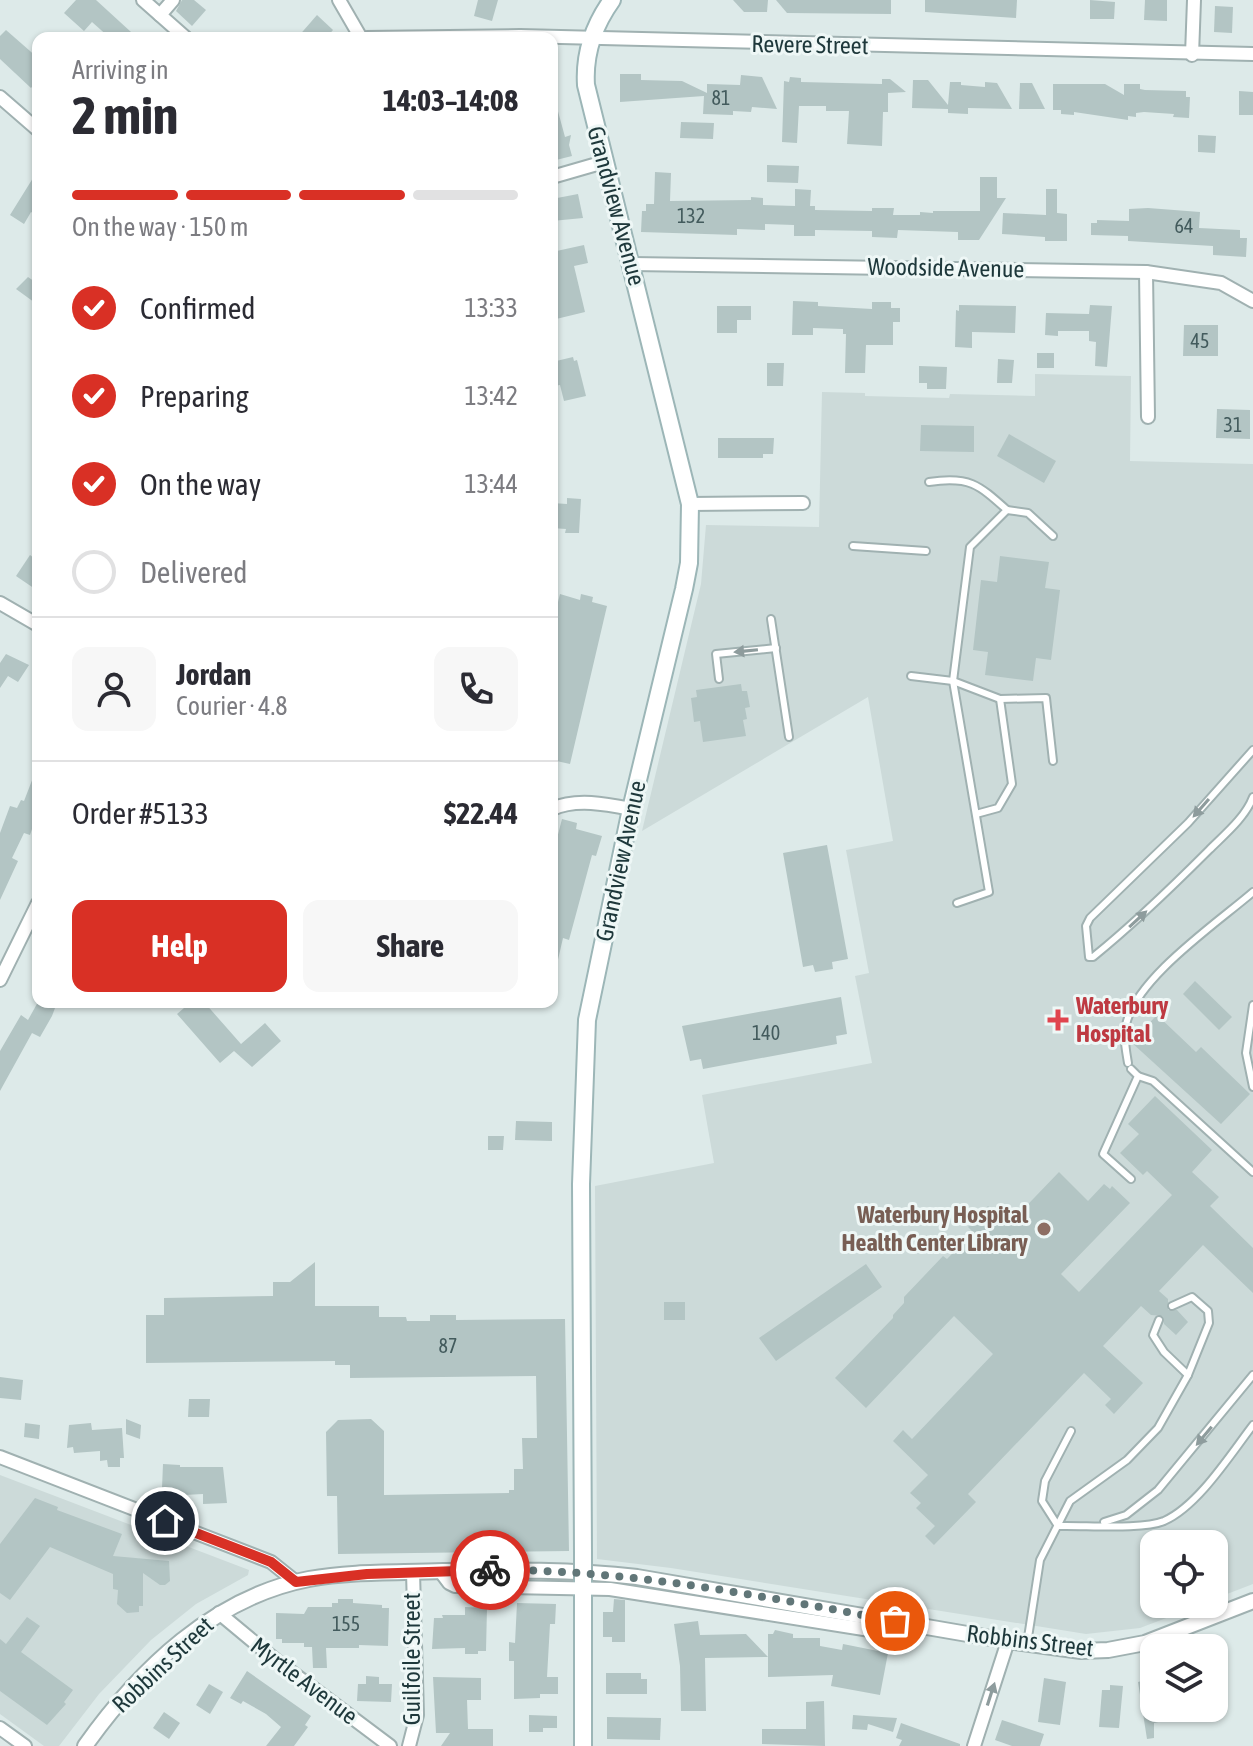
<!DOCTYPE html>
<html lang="en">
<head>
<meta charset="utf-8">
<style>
	:root { --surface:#fff; --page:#f7f7f7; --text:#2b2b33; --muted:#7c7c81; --line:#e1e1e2; --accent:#d93025 }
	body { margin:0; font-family:"Asap Condensed",sans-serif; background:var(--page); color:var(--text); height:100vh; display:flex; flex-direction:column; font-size:30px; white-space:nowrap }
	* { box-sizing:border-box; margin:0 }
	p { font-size:26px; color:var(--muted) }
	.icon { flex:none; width:44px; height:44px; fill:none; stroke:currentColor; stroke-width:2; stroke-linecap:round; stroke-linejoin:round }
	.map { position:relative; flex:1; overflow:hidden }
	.panel { position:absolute; left:32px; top:32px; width:526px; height:976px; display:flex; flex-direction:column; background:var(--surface); border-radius:16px; box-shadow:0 2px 6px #0004 }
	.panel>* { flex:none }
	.fabs { position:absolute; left:1140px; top:1530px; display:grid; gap:16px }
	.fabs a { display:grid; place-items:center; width:88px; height:88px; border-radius:16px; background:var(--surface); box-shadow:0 2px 6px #0004; font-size:40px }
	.pin { position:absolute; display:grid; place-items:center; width:68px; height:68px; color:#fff; margin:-34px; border:4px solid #fff; border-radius:50%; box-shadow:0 2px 8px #0007 }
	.courier { position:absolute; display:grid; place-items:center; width:80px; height:80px; margin:-40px; border:6px solid #d93025; border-radius:50%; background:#fff; color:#222; box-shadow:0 2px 10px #0007 }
	.headline em { font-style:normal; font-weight:700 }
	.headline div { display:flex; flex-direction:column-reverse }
	.headline { display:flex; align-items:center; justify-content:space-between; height:136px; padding:0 40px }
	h1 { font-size:52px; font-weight:700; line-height:60px }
	.bar { display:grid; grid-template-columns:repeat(4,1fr); gap:12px 8px; align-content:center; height:96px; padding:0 40px }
	.bar i { height:10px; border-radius:6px; background:var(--line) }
	.bar .selected { background:var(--accent) }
	.bar p { grid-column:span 4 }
	.line { display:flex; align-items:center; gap:20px; padding:0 40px; border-top:2px solid var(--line) }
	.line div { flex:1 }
	.round { display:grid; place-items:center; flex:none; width:84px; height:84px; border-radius:16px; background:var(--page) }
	ol { padding:0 40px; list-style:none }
	li { display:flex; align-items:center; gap:24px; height:88px }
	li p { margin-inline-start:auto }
	li .icon { padding:8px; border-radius:50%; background:var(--accent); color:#fff; stroke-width:4 }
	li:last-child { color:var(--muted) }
	li i { width:44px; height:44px; border:4px solid var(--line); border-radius:50% }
	.button { display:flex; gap:16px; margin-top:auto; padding:16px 40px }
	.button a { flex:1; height:92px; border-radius:16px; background:var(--accent); color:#fff; font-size:32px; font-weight:700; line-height:92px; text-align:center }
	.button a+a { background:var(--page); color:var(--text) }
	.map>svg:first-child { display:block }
	.built { fill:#ccdad9 }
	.building { fill:#b3c5c4 }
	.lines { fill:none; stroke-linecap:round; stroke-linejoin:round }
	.service-casing { stroke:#a0b1b1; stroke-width:10 }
	.minor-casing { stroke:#a0b1b1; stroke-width:16 }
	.tertiary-casing { stroke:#a0b1b1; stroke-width:18 }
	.secondary-casing { stroke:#9cb6b7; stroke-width:20 }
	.service { stroke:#fff; stroke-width:6 }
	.minor { stroke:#fff; stroke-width:12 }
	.tertiary { stroke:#fff; stroke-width:14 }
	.secondary { stroke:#fff; stroke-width:16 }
	.secondary-bridge-casing { stroke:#9cb6b7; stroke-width:20; stroke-linecap:butt }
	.secondary-bridge { stroke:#fff; stroke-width:16 }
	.oneway { fill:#8e9c9d }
	.done { stroke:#617678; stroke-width:8; stroke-dasharray:0 14.4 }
	.route { stroke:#d93025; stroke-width:10 }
	.health-dot { fill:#e0444e; stroke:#eef7f6; stroke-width:3 }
	.education-dot { fill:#8d6e63; stroke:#eef7f6; stroke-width:3 }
	.labels { text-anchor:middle; stroke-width:6; stroke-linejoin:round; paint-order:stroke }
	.number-label { font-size:20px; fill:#435b5d }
	.street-label { font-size:24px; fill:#1e383b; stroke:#eef7f6 }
	.health-label { font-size:24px; font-weight:bold; fill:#be3a42; stroke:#eef7f6; text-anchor:start }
	.education-label { font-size:24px; font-weight:bold; fill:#785e54; stroke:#eef7f6; text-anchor:end }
</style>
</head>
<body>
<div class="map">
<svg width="1253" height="1746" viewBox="0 0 1253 1746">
	<rect width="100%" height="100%" fill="#ddeae9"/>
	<g class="built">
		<path d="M1035,374L1131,376L1130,461L1253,464V1584L1214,1599V1544H1154V1604H1203L1140,1628L1086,1634L671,1568L597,1559L595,1186L714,1163L702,1095L872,1063L855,976L869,973L846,850L893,841L868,697L642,831L701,584L706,525L819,527L822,392L865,393V396L949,398L950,394L1035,396Z"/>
		<path d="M0,1475L249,1570L248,1575L196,1604L151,1640L99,1694L59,1746H44L0,1714Z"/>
	</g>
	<g class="building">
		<path d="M76,0H96L131,32L125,38H110L92,22L84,31L64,13Z"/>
		<path d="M182,0H194L206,10L192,26L176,11Z"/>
		<path d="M478,0H498L492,21L474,16Z"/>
		<path d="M733,0H768L767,12H744Z"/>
		<path d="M776,0H891V14L787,13Z"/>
		<path d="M925,0H1017L1016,18L925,12Z"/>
		<path d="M1090,0L1115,2L1114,19H1090Z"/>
		<path d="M1145,0H1167V21L1144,20Z"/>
		<path d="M1215,6L1233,7L1232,33L1214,32Z"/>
		<path d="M317,15L333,30L326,38H297Z"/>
		<path d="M6,30L38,58V80L31,88L0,59V36Z"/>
		<path d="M620,74H641V80L682,81L707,93V84L740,85L741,75L762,77L777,109L752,107L751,112L733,111V115L703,114L704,96L620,102Z"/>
		<path d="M790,77L801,78V82L882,84V79H890L906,92L888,93V112H883L882,146L847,144L849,111H826V106H799L797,143L782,142L784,81L789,82Z"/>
		<path d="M913,80H928L948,105L950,82H961V85L985,87V82L997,83L1012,109L968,108V114L948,113V109L912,108Z"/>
		<path d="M1020,83H1032L1045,109H1019Z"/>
		<path d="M1053,84H1105L1124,95V84H1140V89L1145,90L1186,91V97H1190L1189,118L1173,117L1174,114L1144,112L1136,113V117L1128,116V120L1074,112V115L1061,114V110H1053Z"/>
		<path d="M1239,91L1253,92V115H1239Z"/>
		<path d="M556,104L565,137L571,135L569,145L572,156L552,161V105Z"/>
		<path d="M681,122L714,123L713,139L680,138Z"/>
		<path d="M1198,135L1216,136L1215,153L1198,152Z"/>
		<path d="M767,165L799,166L798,183L767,182Z"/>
		<path d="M38,170V216L31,212L24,224L10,215Z"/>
		<path d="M655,172L671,173L670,201L751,200V197L763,198V205L795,206V189L811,190L810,206H815V210L872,211V208H894L893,215H920V212L933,213V211H980V177H997V198H1006L979,240H958V232L898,230L897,238L872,237V231L815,230V236H794V225L765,224V230L737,229V235L641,232L642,211H646V204H654Z"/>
		<path d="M1046,189H1057V213L1067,214V241H1045V237L1002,234L1003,213L1046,215Z"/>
		<path d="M578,194L583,218L552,221V199Z"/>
		<path d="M1148,208L1200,212L1199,228L1240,230V238H1247L1246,257L1213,255V246L1128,241V236L1091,235V223H1097V220L1129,221V209Z"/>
		<path d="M584,245L588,263L574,266L585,312L552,320V294L558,292L552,252Z"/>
		<path d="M28,277L38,284L35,288L38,291V305L16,289Z"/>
		<path d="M793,301L818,302V306L872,309V302H891V308H900V322H893V345H866L865,373H845L846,334H843V329L813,328V335H792Z"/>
		<path d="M959,305L1016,306L1015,333L972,332V348L955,347L956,310L959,311Z"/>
		<path d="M1090,305L1112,306L1107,367L1095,366L1096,342L1089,341V331H1058V336L1045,335L1046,313L1089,314Z"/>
		<path d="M717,306H751V320H737V333H717Z"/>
		<path d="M1184,325H1218V356H1183Z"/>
		<rect x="1037" y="353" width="17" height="15"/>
		<path d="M573,357L574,361L577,360L586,396L564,401L560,385L554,386L552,362Z"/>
		<path d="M998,359L1014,360L1012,383H997Z"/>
		<path d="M767,363H784L783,386H767Z"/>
		<path d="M919,366L947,367L946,389H927V383H919Z"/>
		<path d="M1217,409L1250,410V439L1216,438Z"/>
		<path d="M921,425L974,426V452L920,451Z"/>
		<path d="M1009,434L1056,461L1044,483L997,456Z"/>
		<path d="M718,438H774L773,454H763V458H718Z"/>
		<path d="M567,498L581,499L579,533H565L566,529L552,528V503L567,504Z"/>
		<path d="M30,555L38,561V591L16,576Z"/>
		<path d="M1000,556L1049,562L1045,588L1060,590L1051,660L1036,658L1033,681L985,675L988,652L973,650L981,580L997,582Z"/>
		<path d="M560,594L580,600L581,594L593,597L592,602L607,606L570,764L552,760V626Z"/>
		<path d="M6,654L29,665L18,682L8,676L0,688V663Z"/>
		<path d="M741,684L742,691H747L750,707L745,708L747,719L743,720L746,736L703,742L700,721L694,722L691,698L697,697L696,690Z"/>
		<path d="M36,770L38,796L32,812L37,814L30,835L24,833L12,858L18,861L0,900V833L10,806L17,808L21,800L24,801Z"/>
		<path d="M562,819L577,823L576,829L602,836L596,856L592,855L569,940L563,938L557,964L552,963V858Z"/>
		<path d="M827,845L848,959L832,962L833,969L815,972L813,965L803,967L783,853Z"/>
		<path d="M1195,981L1232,1017L1219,1030L1183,994Z"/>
		<path d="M841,997L847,1034L836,1036L837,1044L703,1069L701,1059L690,1061L682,1026Z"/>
		<path d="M38,1002L55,1008L52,1016L40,1037L32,1033L0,1091V1051L21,1015L28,1020Z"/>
		<path d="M191,1002H204L241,1044L265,1023L281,1041L252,1067L234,1051L220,1063L177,1014Z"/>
		<path d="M1157,1015L1196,1052L1201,1047L1250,1094L1221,1124L1131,1042Z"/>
		<path d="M1155,1096L1212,1150L1192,1172L1219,1197L1210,1206L1253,1248V1293L1203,1245L1159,1291L1168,1299V1310H1177L1188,1322L1176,1335L1164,1324L1163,1316L1151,1315L1141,1306L1103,1346L1143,1383L1114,1414L1105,1405L1111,1399L1084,1373L968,1494L976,1502L934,1545L925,1536L935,1526L916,1508L921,1503L910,1493L928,1475L893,1441L903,1430L912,1439L993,1354L954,1316L866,1408L835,1378L893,1318V1315L904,1303V1297L943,1256L947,1259L973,1232L968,1227L988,1206L1008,1225L1059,1172L1088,1201L1104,1184L1110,1189L1112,1186L1130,1203L1061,1274L1079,1292L1172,1195L1147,1171L1143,1175L1120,1153L1139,1134L1128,1124Z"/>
		<path d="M516,1121L552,1122V1141L515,1140Z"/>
		<path d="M488,1136H504L503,1150H488Z"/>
		<path d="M315,1262V1306H379V1317H406L407,1321H430V1315H456V1320L565,1319L569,1551L338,1554L337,1496H327L326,1432L338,1420L371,1419L384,1431V1495L509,1493V1490H514V1469H523L522,1438H537L536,1376L350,1378V1365H335V1361L146,1363V1315H164V1298L273,1296V1282H290Z"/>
		<path d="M866,1264L882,1287L776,1361L759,1338Z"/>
		<rect x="664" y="1302" width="21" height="18"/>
		<path d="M0,1377L23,1380L21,1400L0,1398Z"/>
		<path d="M189,1399H210L209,1417H188Z"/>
		<path d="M126,1419L141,1425L140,1439L126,1434Z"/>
		<path d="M25,1423L40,1425L39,1439L24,1437Z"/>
		<path d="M91,1423L92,1430L122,1428L124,1458H120V1467H108L107,1460L100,1461V1451L74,1453L73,1447L67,1448L69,1425Z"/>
		<path d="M163,1464L180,1465V1467H223L227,1503L203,1504V1494L165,1496V1488H162Z"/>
		<path d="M35,1498L58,1507L57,1510L122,1534L113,1556L169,1561L170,1581L165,1585H160L143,1573V1606H139V1612L127,1613L117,1604L118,1590L113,1589V1574L50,1547L10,1600L0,1593V1544Z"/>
		<path d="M338,1599H353V1603L382,1605V1608H389L388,1646L359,1645V1648H326L327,1668H313L312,1647H304V1643H282V1639H276V1613L304,1614L308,1607H332V1603H338Z"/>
		<path d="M614,1599L625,1600V1642H612V1637H603V1612H613Z"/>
		<path d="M517,1603L556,1604L555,1624H550L547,1677H558V1694H540V1698L514,1699V1661H509V1642L515,1643Z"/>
		<path d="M465,1607L487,1608L486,1651H478V1654H465V1648L432,1649L434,1618H443L442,1615H465Z"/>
		<path d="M27,1617L40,1626L21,1652L73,1690L64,1702L66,1704L47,1725L0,1691V1639L6,1644Z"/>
		<path d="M698,1621L700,1635L746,1634L768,1657V1634H773L775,1630L793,1634V1638H820V1646L842,1650L843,1644L888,1653L880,1695L831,1686L833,1675L768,1677V1657L705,1658L706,1711H681L680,1666L674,1624Z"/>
		<path d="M247,1671L311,1716L305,1725L308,1727L294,1746H266L281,1727L266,1714L243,1701L241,1704L230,1698Z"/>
		<path d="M606,1673H641V1679H647V1694H606Z"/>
		<path d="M366,1676L379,1677V1684H392L391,1702L357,1701L358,1684H366Z"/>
		<path d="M433,1677L481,1678V1700H467L468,1729H493V1746H441L450,1733H436Z"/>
		<path d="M1044,1678L1066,1682L1060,1725L1038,1722Z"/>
		<path d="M1154,1678V1708H1192V1714L1154,1723V1738L1147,1739L1138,1682Z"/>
		<path d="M209,1684L223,1692L210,1714L196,1705Z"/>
		<path d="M1110,1685L1123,1686L1119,1728L1099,1727L1102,1690H1110Z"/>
		<path d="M824,1701L825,1746L762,1744V1729H806V1702Z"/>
		<path d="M164,1712L180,1723L169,1739L153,1728Z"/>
		<path d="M529,1715L557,1716V1728H543V1732H529Z"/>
		<path d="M853,1715L866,1716L897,1718L893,1732L868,1724L867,1730L852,1729Z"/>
		<path d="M607,1717L661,1718L660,1740L607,1739Z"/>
		<path d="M1002,1720L1044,1734L1040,1746H1012L995,1740Z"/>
		<path d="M901,1723L960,1744V1746H899L902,1740L896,1738Z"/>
	</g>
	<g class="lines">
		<g class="service-casing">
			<g id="service">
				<path d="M929,482C969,476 978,484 1007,510L970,547L953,681L989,892L957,903"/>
				<path d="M1007,510L1028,513L1053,536"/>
				<path d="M853,546L926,551"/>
				<path d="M771,619L789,737"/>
				<path d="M911,676L953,681L1000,699L1046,698L1053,761"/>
				<path d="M719,679L716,654L776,648"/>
				<path d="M1253,750L1188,823L1090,918L1086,926L1089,957H1093C1134,924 1172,887 1209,850C1224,835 1245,818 1253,797"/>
				<path d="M976,814L998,808L1012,784L1000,699"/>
				<path d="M1253,1005L1246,1053L1253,1087"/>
				<path d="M1128,1063C1126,1051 1123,1037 1126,1025C1135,979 1217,923 1253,892"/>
				<path d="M1138,1076L1153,1081L1253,1172"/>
				<path d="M1131,1179L1103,1154L1138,1076L1131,1069"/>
				<path d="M1159,1320L1153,1335L1164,1352L1188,1375L1209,1323L1208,1311L1192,1297L1172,1306"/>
				<path d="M1071,1431L1045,1481L1042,1501L1058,1526C1084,1525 1142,1530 1164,1521C1198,1506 1230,1455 1253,1425"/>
				<path d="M1104,1522L1126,1515L1158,1490L1253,1375"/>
				<path d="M1027,1644L1040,1560L1070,1501L1127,1460L1158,1428L1188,1375"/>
			</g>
		</g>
		<g class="minor-casing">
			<g id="minor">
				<path d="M143,0L186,38"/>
				<path d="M339,0L361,38"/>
				<path d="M160,15L173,0"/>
				<path d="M367,38L520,36L1253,54"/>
				<path d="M1192,55L1194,0"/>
				<path d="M0,97L38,130"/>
				<path d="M552,177L604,162"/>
				<path d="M632,264L1146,272L1221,283L1253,301"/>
				<path d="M1146,272L1148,417"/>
				<path d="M690,504L803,503"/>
				<path d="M0,603L38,625"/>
				<path d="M552,809C576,798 606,804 631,809"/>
				<path d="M0,980L38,903"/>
				<path d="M0,1457L271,1562L296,1582"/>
				<path d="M440,1571L449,1583L455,1586L610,1589L870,1630L895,1621"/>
				<path d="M219,1613L278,1662L390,1746"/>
				<path d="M0,1728L25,1746"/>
				<path d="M409,1746L417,1715L413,1572"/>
				<path d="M974,1746L1008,1641"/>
			</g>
		</g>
		<g class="tertiary-casing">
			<path id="tertiary" d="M85,1746C139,1670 214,1597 309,1579C352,1571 399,1573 443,1571C508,1570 572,1569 637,1577L1008,1641L1081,1651L1108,1650L1145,1643L1253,1601"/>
		</g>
		<g class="secondary-casing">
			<g id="secondary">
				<path d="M583,1552L581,1184L587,1020L631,809L684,589L689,563L690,504L586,85C584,53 594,25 612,0"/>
				<path d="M583,1582V1746"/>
			</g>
		</g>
		<use href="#service" class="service"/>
		<use href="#minor" class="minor"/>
		<use href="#tertiary" class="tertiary"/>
		<use href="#secondary" class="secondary"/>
		<g class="secondary-bridge-casing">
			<path id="secondary-bridge" d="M583,1582V1552"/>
		</g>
		<use href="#secondary-bridge" class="secondary-bridge"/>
	</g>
	<defs><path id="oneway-solid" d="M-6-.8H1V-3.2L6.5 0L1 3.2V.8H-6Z" transform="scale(2)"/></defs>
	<g class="oneway">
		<use href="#oneway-solid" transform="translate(746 651) rotate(174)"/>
		<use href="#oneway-solid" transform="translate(1201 808) rotate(131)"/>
		<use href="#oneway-solid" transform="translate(1138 919) rotate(-43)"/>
		<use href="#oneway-solid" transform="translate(1204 1436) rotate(130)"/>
		<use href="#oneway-solid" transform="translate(991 1694) rotate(-72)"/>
	</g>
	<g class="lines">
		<path class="done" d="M490,1570C627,1569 761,1596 895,1621"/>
		<path class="route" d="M165,1521L271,1562L296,1582L367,1574L490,1570"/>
	</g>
	<path class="health-dot" d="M1054 1008h8v8h8v8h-8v8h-8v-8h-8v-8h8z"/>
	<circle class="education-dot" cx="1044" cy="1229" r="8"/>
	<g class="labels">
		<g class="number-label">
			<text x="721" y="105">81</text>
			<text x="691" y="223">132</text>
			<text x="1184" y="233">64</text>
			<text x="1200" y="348">45</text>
			<text x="1233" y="432">31</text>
			<text x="766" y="1040">140</text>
			<text x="448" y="1353">87</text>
			<text x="346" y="1631">155</text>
		</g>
		<g class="street-label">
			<text transform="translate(810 45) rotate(1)" y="8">Revere Street</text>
			<text transform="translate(616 206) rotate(75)" y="8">Grandview Avenue</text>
			<text transform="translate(946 268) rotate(1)" y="8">Woodside Avenue</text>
			<text transform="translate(621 861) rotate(-78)" y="8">Grandview Avenue</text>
			<text transform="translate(1030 1641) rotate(7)" y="8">Robbins Street</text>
			<text transform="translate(412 1659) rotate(-90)" y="8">Guilfoile Street</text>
			<text transform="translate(163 1665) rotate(-43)" y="8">Robbins Street</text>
			<text transform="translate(304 1681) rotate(37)" y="8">Myrtle Avenue</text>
		</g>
		<g class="health-label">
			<text x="1076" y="1014">Waterbury<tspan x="1076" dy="28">Hospital</tspan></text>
		</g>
		<g class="education-label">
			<text x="1028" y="1223">Waterbury Hospital<tspan x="1028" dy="28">Health Center Library</tspan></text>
		</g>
	</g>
</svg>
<div class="fabs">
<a><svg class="icon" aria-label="locate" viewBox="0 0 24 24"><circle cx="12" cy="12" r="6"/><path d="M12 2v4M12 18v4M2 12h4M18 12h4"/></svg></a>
<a><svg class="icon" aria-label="layers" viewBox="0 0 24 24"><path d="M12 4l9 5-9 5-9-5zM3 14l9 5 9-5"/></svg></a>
</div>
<div class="pin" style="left:895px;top:1621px;background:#ea580c"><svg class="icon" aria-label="bag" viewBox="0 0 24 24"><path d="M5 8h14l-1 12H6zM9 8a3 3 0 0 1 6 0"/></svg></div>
<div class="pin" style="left:165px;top:1521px;background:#1f2937"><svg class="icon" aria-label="home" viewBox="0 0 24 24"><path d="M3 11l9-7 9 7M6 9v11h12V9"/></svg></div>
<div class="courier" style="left:490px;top:1570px"><svg class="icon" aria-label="bike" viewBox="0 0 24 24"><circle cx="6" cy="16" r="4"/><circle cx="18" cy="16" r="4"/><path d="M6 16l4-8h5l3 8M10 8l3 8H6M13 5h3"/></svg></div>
<section class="panel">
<div class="headline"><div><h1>2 min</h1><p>Arriving in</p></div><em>14:03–14:08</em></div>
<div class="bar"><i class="selected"></i><i class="selected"></i><i class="selected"></i><i></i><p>On the way · 150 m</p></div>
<ol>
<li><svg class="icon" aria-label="check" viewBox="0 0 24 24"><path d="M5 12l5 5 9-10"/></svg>Confirmed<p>13:33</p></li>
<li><svg class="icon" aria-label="check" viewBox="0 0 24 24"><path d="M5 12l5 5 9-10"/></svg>Preparing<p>13:42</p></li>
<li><svg class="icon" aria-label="check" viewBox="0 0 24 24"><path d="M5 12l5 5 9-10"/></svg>On the way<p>13:44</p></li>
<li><i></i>Delivered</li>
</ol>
<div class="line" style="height:144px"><a class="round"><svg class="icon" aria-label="person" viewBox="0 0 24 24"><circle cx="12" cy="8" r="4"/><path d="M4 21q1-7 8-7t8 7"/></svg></a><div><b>Jordan</b><p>Courier · 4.8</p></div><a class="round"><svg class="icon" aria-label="phone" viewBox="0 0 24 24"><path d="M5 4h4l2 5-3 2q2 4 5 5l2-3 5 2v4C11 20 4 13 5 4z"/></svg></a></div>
<div class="line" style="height:104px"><div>Order #5133</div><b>$22.44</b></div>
<div class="button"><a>Help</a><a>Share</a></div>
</section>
</div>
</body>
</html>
